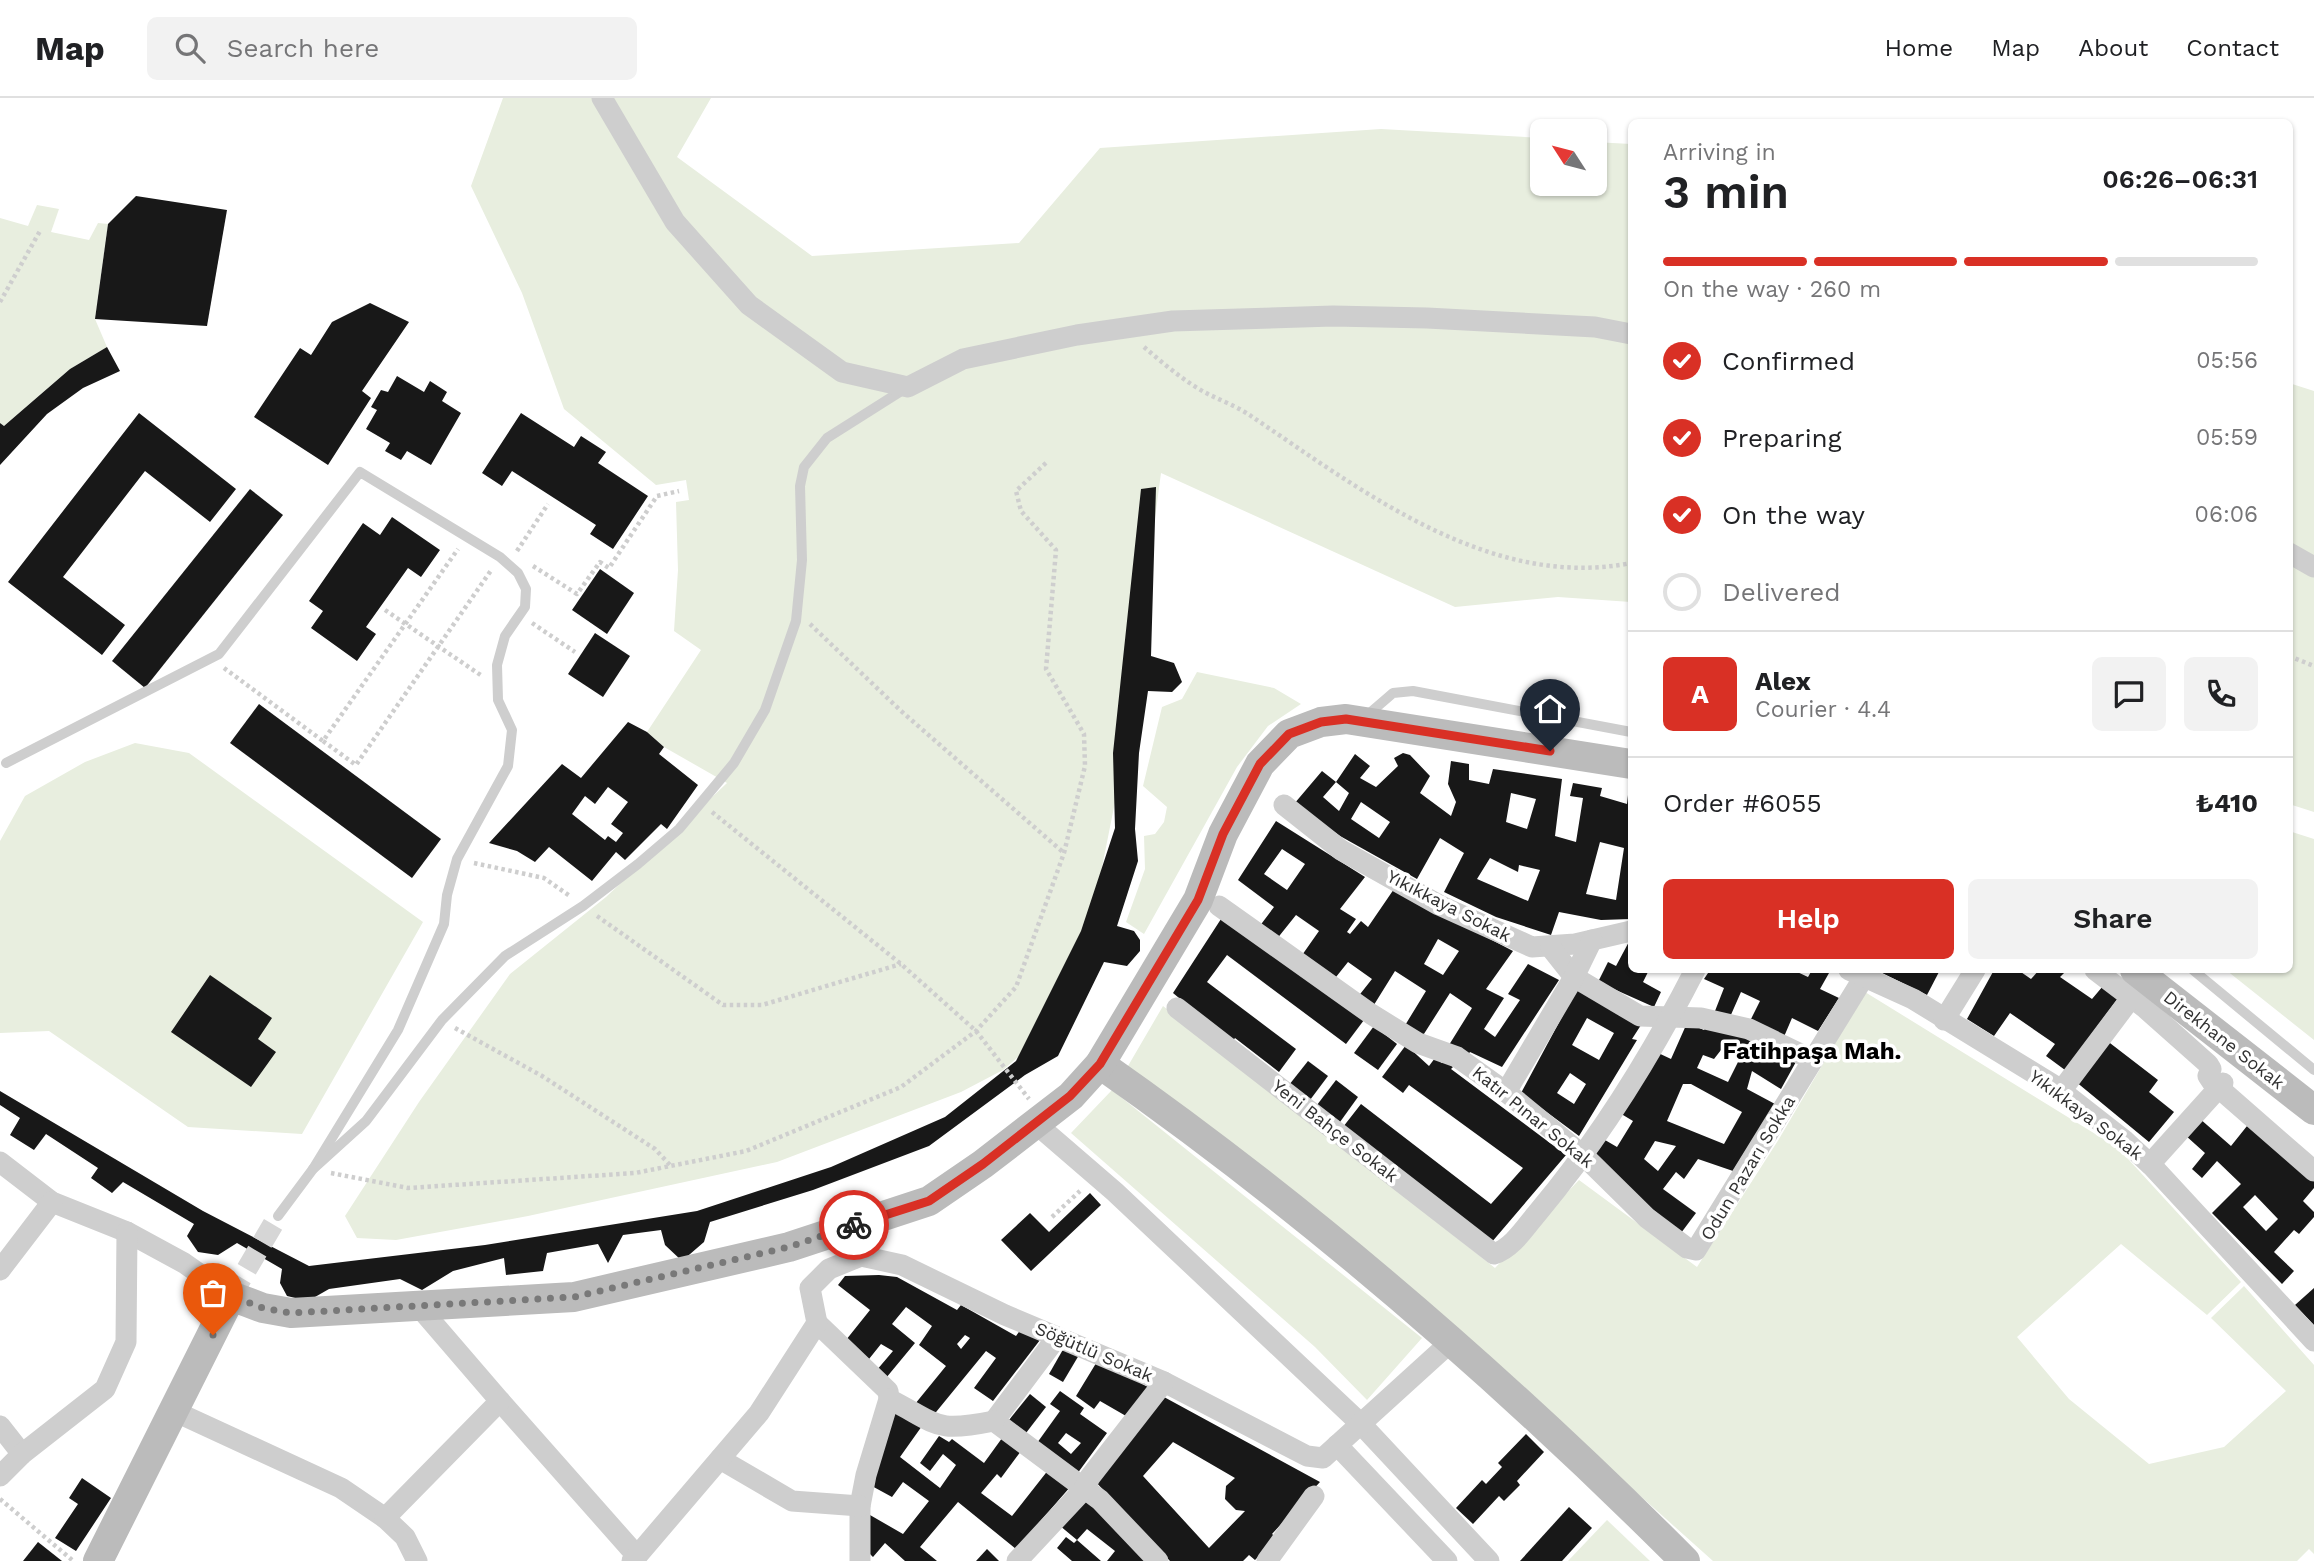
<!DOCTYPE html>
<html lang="en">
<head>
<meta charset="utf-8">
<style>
	:root { --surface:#fff; --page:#f2f2f2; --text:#202124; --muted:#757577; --line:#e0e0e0; --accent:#d93025 }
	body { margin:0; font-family:"Work Sans",sans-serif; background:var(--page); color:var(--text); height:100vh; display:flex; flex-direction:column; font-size:26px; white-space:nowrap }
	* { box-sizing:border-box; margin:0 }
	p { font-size:23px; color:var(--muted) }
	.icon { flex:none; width:38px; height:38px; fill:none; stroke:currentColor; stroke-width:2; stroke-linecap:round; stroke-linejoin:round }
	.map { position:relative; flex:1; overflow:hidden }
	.details { position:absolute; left:1628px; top:21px; width:665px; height:854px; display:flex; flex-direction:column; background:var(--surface); border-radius:10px; box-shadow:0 2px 5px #0004 }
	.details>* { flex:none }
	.needle { width:46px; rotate:306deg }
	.tools { position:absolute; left:1530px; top:21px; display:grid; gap:14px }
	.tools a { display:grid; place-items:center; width:77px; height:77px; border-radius:10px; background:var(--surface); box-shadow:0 2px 5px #0004; font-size:35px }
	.pin { position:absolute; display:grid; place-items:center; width:60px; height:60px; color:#fff; margin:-72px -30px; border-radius:50% 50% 50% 0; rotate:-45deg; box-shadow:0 0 7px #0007 }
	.pin .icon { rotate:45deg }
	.courier { position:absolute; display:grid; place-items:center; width:70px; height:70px; margin:-35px; border:5px solid #d93025; border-radius:50%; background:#fff; color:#222; box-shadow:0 2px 9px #0007 }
	.overview em { font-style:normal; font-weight:600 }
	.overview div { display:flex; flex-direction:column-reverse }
	.overview { display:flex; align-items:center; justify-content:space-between; height:119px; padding:0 35px }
	h1 { font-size:46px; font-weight:600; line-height:52px }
	.bar { display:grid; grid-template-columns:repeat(4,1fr); gap:10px 7px; align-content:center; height:84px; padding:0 35px }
	.bar i { height:9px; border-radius:5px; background:var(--line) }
	.bar .active { background:var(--accent) }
	.bar p { grid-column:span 4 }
	.line { display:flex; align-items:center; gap:18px; padding:0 35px; border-top:2px solid var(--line) }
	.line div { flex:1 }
	.round { display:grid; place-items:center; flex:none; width:74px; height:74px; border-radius:10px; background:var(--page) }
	ol { padding:0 35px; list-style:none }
	li { display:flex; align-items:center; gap:21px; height:77px }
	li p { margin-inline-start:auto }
	li .icon { padding:7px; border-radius:50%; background:var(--accent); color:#fff; stroke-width:4 }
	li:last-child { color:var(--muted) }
	li i { width:38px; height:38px; border:4px solid var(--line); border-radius:50% }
	.cta { display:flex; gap:14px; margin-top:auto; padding:14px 35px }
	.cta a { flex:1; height:80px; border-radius:10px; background:var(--accent); color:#fff; font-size:28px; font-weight:600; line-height:80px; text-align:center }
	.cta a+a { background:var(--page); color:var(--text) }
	header { display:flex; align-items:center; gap:42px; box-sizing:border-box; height:98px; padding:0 35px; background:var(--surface); border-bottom:2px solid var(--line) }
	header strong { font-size:33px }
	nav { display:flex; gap:38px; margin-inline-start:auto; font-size:24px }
	.search { width:490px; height:63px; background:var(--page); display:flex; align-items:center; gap:18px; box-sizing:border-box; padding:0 24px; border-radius:10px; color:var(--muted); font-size:26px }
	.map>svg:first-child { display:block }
	.green { fill:#e8eedf }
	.building { fill:#181818; fill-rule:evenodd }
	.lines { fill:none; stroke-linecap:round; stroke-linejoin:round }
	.street-tunnel { stroke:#d6d6d6; stroke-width:21; stroke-dasharray:21 10; stroke-linecap:butt }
	.path { stroke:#cecece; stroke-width:4.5; stroke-dasharray:3.5 3.5; stroke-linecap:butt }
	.lane { stroke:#cecece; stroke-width:10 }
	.street { stroke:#cecece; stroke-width:21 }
	.secondary { stroke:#bbb; stroke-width:30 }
	.done { stroke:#797979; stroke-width:7; stroke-dasharray:0 12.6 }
	.route { stroke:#d93025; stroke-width:9 }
	.labels { text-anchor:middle; stroke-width:7; stroke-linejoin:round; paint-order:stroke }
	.street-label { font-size:18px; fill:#313131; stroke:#fff }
	.district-label { font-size:24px; font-weight:bold; fill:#000; stroke:#fff }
</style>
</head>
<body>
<header>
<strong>Map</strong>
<div class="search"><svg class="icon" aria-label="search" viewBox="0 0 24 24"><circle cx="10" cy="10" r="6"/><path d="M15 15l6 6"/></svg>Search here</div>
<nav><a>Home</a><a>Map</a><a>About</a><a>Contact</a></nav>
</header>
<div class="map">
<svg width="2314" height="1463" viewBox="0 0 2314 1463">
	<rect width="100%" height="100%" fill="#fff"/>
	<g class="green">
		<path d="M503,0H711L677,59L812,158L1019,145L1100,50L1381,31L1542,40V86H1594V44L1631,46V504L1558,499L1455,509L1161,375L1122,669L1093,814L1039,941L1003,972L961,994L777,1064L528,1118L396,1142L357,1140L345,1118L419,1004L510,876L606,799L727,685L664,649L647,634L701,552L674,533L678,472L676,404L689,402L686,382L656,387L564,311L522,195L471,88Z"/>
		<path d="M37,107L59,111L51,134L89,142L98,125L108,126L95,221L107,249L70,271L4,328L0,325V120L28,128Z"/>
		<path d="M2289,285L2314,293V714L2289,706Z"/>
		<path d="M1197,574L1274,590L1301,606L1268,628L1237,669L1144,836L1126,824L1145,771L1144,738L1155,736L1164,724L1167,709L1143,688L1162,609L1182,601Z"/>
		<path d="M135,645L189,655L423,824L302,1036L188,1029L49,933L0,935V743L25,698L85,664Z"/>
		<path d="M2289,733L2314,741V942L2226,872H2289Z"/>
		<path d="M1865,894L2118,1050L2241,1184L2207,1217L2121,1146L2017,1239L2069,1301L2149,1366L2224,1349L2286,1293L2211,1220L2244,1188L2314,1267V1456L2309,1451L2297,1463H1713L1456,1233L1128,968L1163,908L1495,1170L1579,1082L1697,1169L1779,1041Z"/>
		<path d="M1112,992L1422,1240L1367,1302L1315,1249L1071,1035Z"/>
		<path d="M1607,1422L1650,1463H1568Z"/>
	</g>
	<g class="building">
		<path d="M136,98L227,112L207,228L95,221L108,126Z"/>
		<path d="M370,205L409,224L362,293L371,300L328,367L254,319L300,250L311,257L332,224Z"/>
		<path d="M107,249L120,273L83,290L47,316L0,367V325L4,328L70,271Z"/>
		<path d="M397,278L424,294L430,283L447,294L442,303L461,315L431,367L407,353L401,362L385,353L390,345L366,331L377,312L371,309L381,292L388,294Z"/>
		<path d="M139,315L236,391L210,424L145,373L63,479L125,527L102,557L8,484Z"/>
		<path d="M521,315L574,349L581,338L606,354L598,365L648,398L613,451L590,436L596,427L512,373L502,388L482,375Z"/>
		<path d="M1156,389L1151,558L1174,565L1182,584L1172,594L1148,593L1139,655L1135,731L1138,763L1117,828L1134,833L1140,842V853L1127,868L1104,864L1058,958L1025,977L929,1048L813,1092L710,1124L704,1144L682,1163L665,1147L661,1132L623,1137L608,1165L598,1146L547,1155L543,1173L506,1177L504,1160L453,1173L422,1192L400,1181L329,1191L308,1203L287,1198L280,1185L282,1171L237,1145L218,1157L198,1154L187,1138L194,1126L123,1084L112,1095L91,1080L98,1070L46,1036L34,1052L10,1037L20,1020L0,1007V993L203,1113L309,1168L485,1147L697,1113L831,1069L945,1019L1016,963L1081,833L1115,730L1113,655L1141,391Z"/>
		<path d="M250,391L283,417L145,590L112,563Z"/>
		<path d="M392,419L440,452L421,479L408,470L366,529L376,536L357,563L311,530L323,513L309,503L363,425L380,437Z"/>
		<path d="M600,471L634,495L607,536L572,512Z"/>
		<path d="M595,535L630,558L603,599L568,576Z"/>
		<path d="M259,606L441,741L412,780L230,645Z"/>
		<path d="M628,624L647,634L664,649L659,656L698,687L667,731L661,726L625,762L616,754L592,783L549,749L535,764L517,753L489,745L562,666L581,680ZM608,689L628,704L611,726L623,735L616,744L608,738L605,742L572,716L585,698L595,706Z"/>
		<path d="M1403,655L1410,657L1430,678L1420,695L1451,718L1456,704L1448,686L1451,663L1469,666V682L1489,686L1493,671L1562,681L1555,738L1576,744L1583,700L1570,698L1573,685L1602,690L1600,698L1627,706L1628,697L1631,698V821L1601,822L1559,814L1551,837L1496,819L1444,794L1464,755L1440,740L1417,781L1340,738L1294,706L1322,673L1336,684L1355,656L1370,668L1360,680L1376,689L1398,668L1394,660ZM1336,684L1349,695L1339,713L1323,699ZM1511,695L1536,701L1527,731L1506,724ZM1361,704L1390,724L1379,740L1351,721ZM1600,744L1624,750L1616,802L1586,796ZM1490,760L1518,774L1519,767L1540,772L1528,803L1477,781Z"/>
		<path d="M1276,723L1365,779L1340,811L1356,821L1347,834L1350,836L1361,823L1368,829L1394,791L1513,853L1486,891L1504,900L1484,931L1495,939L1520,902L1508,896L1528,866L1559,882L1502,969L1470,954L1467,958L1449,947L1472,910L1450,895L1422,939L1404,929L1426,893L1395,873L1372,910L1357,900L1372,881L1348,864L1332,884L1300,860L1319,833L1296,817L1276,842L1259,829L1274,809L1238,782ZM1282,751L1305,766L1287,792L1264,776ZM1438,841L1459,853L1443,877L1424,866Z"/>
		<path d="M1221,821L1364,922L1346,946L1227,857L1207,884L1296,951L1279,974L1235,940L1232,944L1173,895Z"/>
		<path d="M1631,840V872H1649L1643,884L1661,894L1654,909L1598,884L1608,864L1616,868Z"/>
		<path d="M1710,872H1793L1808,879L1812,872H1822L1829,875L1820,891L1839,900L1818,933L1792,920L1783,941L1749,925L1760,903L1741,894L1730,919L1715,913L1724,890L1704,881Z"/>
		<path d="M1876,872H1940L1927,897Z"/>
		<path d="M1994,872H2018L2031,881L2039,872H2067L2060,879L2092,901L2103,888L2119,899L2065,972L2046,958L2055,946L2010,915L1994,938L1967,921Z"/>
		<path d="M210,877L272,920L258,941L276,954L251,989L171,934Z"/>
		<path d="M1577,891L1641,927L1632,941L1637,942L1579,1038L1521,995ZM1587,920L1614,935L1599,962L1572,947ZM1570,975L1586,986L1574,1006L1557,995Z"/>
		<path d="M1687,925L1704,932L1709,925L1797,962L1781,991L1752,973L1747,991L1775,1006L1733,1073L1698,1061L1684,1081L1676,1074L1663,1091L1696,1115L1681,1135L1592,1061L1605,1042L1617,1049L1633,1023L1618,1014L1654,953L1671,961ZM1721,952L1740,960L1728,984L1697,970L1703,957L1714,961ZM1683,986H1691L1742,1014L1724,1046L1667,1023ZM1655,1043L1676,1048L1658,1073L1644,1061Z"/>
		<path d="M1374,928L1397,946L1378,972L1354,955Z"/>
		<path d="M2106,942L2158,982L2149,994L2174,1014L2149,1044L2075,983Z"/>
		<path d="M1406,947L1429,968L1435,960L1442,965L1444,962L1453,969L1451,971L1566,1057L1491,1145L1343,1029L1361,1006L1491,1106L1523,1070L1409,987L1403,995L1382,979Z"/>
		<path d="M1308,963L1328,978L1310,1002L1289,987Z"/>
		<path d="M1336,982L1358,999L1340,1024L1317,1007Z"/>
		<path d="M2199,1020L2231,1048L2251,1023L2314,1079V1090L2303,1103L2314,1114V1119L2299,1136L2294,1132L2274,1154L2294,1173L2282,1186L2212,1115L2241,1086L2217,1063L2202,1080L2192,1071L2205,1055L2185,1037ZM2255,1097L2278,1121L2266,1133L2243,1109Z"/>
		<path d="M1090,1095L1101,1107L1031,1173L1001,1142L1030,1115L1049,1134Z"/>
		<path d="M879,1177L897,1179L957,1212L961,1207L1016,1238L1021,1231L1040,1242L993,1303L974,1290L996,1260L986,1253L932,1319L915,1306L946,1268L919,1247L932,1228L906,1209L892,1226L915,1245L886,1280L876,1273L893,1253L881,1246L869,1261L846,1242L870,1212L838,1187L845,1178ZM965,1237L970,1240L961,1251L957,1246Z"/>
		<path d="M2314,1190V1227L2295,1207Z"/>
		<path d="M1065,1248L1079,1257L1063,1284L1049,1276Z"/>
		<path d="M1098,1262L1148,1289L1126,1318L1100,1303L1094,1311L1076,1298Z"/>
		<path d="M1060,1293L1084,1310L1080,1316L1107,1335L1077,1376L1037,1345L1060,1313L1050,1306ZM1066,1335L1081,1345L1071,1356L1058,1345Z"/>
		<path d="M1030,1296L1046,1309L1026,1335L1009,1322Z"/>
		<path d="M1164,1299L1320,1384L1272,1436L1277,1440L1255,1462L1249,1457L1243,1463H1170L1093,1381ZM1173,1344L1235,1380L1226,1388L1225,1401L1236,1412L1245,1413L1209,1450L1143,1378Z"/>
		<path d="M894,1309L922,1328L900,1359L940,1390L956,1367L943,1356L930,1373L920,1365L939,1338L949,1344L952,1341L984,1365L1005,1336L1024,1349L1001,1380L997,1376L981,1395L1012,1418L1049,1371L1071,1388L1016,1451L958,1404L920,1449L937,1463H905L885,1445L873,1459L870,1456V1417L903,1436L929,1403L903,1384L892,1399L870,1387Z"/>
		<path d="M1526,1336L1544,1354L1517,1383L1520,1387L1504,1403L1499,1398L1473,1426L1456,1410L1482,1382L1486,1386L1502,1369L1498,1365Z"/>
		<path d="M82,1380L111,1400L76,1453L55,1440L78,1406L69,1400Z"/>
		<path d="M1087,1396L1151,1463H1107L1115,1453L1087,1431L1077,1442L1059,1427Z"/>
		<path d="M1569,1409L1592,1430L1562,1463H1520Z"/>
		<path d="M1066,1439L1074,1445L1077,1442L1101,1463H1072L1057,1450Z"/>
		<path d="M38,1444L62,1463H23Z"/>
		<path d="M987,1451L999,1463H976Z"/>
	</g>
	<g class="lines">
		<path class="street-tunnel" d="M231,1198L278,1118"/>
		<g class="path">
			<path d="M0,204L40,133"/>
			<path d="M1144,249C1164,266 1185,284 1208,296C1222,303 1238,309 1251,318C1361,392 1490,493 1631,465"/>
			<path d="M517,453L548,406"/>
			<path d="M533,468L577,496L600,464L609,470L657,398L679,393"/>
			<path d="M385,512L482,578"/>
			<path d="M532,525L575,554"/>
			<path d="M810,526L901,613L1064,755"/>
			<path d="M2289,558L2314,568"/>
			<path d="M224,570L323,643L458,451"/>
			<path d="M323,643L356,667L492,471"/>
			<path d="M712,714L901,866L976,933L1029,1001"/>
			<path d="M474,765L544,780L570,798"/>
			<path d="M597,818L723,907H762L901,866"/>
			<path d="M455,930L542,978L655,1051L671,1068"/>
			<path d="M331,1075L408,1090L635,1075L746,1053L901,989L976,933L1016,889L1064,755L1085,668L1084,636L1046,571L1056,452L1021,413L1016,393L1048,363"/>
			<path d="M1052,1119L1080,1093"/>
			<path d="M0,1401L72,1462"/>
		</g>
		<g class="lane">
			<path d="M1364,620L1393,595L1413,593L1631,634"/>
			<path d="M6,665L219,556L360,374L500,459L518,475L526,491L525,509L505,538L497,567L498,602L512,632L508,668L457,761L447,797L444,826L398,932L313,1071"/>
			<path d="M2193,872L2314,972"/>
			<path d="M278,1118L313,1071L366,1023L442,922L505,858L583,808L638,766L679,731L734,665L765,612L796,523L802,462L800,388L804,369L827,340L906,290"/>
		</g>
		<g class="street">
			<path d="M602,0L675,124L749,207L842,274L908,289L963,261L1077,237L1173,223L1333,218L1427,220L1595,229L1631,236"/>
			<path d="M2289,455L2314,469"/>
			<path d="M1284,707L1341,752L1439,807L1532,849L1575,846L1631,833"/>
			<path d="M1219,808L1371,916L1418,945L1457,959L1506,994L1584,1058L1647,1120L1687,1150L1696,1152L1864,879"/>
			<path d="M1551,850L1574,879L1640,918L1701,920L1749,931L1813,962"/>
			<path d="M1849,872L1913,901L2055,988L2124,1042L2153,1069L2314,1243"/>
			<path d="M2095,872L2145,910L2208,966L2211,971L2208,978L2212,984L2314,1073"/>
			<path d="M1177,910L1494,1156C1513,1150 1526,1128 1539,1113C1600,1040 1652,956 1695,872"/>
			<path d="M1944,922L1975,872"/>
			<path d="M2061,993L2137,892"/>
			<path d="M1506,994L1574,879L1592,842"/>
			<path d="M1035,1025L1115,1094L1361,1326L1489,1463"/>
			<path d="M0,1064L52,1104L127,1134L184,1165L231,1198"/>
			<path d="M2150,1066L2223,985"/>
			<path d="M0,1172L52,1104"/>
			<path d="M817,1225L888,1293L889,1301L866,1377L860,1408V1463"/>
			<path d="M1057,1239L994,1323L1100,1402L1158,1463"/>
			<path d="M889,1301C940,1327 934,1335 994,1323"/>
			<path d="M500,1303L637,1458L632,1463"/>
			<path d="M176,1314L341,1390L385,1420"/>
			<path d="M0,1328L22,1356"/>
			<path d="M1337,1347L1447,1463"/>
			<path d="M720,1361L792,1403L860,1408"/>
			<path d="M0,1378L22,1356L105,1291L126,1244L127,1134"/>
			<path d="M637,1458L759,1315L817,1225L810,1190L829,1171L861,1158L902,1167L1005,1217L1164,1284L1307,1358L1323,1360L1453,1242"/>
			<path d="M417,1463L405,1439L385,1420L500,1303L420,1210"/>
			<path d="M1017,1463L1085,1390L1090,1379L1164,1284"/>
			<path d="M1267,1463L1314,1398"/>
		</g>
		<g class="secondary">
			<path d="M2135,872L2314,1012"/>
			<path d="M1100,966C1310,1113 1504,1282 1685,1463"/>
			<path d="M98,1463L231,1198L263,1210L291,1215L574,1199L789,1149L929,1103L983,1066L1071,998L1100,966L1198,802L1223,736L1260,666L1289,636L1321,624L1346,621L1631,666"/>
		</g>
	</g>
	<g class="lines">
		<path class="done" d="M213,1237L231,1198L263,1210L291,1215L574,1199L789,1149L854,1127"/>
		<path class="route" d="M854,1127L929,1103L983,1066L1070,998L1100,966L1198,802L1223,736L1260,666L1289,636L1321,624L1346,621L1550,653"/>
	</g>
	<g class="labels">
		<g class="street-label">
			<text transform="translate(1449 808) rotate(27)" y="6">Yıkıkkaya Sokak</text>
			<text transform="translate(2224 942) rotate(38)" y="6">Direkhane Sokak</text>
			<text transform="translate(2086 1017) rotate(37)" y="6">Yıkıkkaya Sokak</text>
			<text transform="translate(1533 1019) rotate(39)" y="6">Katır Pınar Sokak</text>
			<text transform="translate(1335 1033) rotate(38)" y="6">Yeni Bahçe Sokak</text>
			<text transform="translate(1748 1070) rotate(-59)" y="6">Odun Pazarı Sokka</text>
			<text transform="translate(1094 1254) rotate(23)" y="6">Söğütlü Sokak</text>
		</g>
		<g class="district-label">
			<text x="1812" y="961">Fatihpaşa Mah.</text>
		</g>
	</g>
</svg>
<div class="tools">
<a><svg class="needle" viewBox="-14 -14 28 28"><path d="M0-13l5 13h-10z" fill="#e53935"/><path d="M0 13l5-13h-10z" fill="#757577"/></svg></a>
</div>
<div class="pin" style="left:213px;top:1237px;background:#ea580c"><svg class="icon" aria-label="bag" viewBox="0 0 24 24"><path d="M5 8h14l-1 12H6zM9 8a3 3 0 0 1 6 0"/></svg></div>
<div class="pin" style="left:1550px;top:653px;background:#1f2937"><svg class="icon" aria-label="home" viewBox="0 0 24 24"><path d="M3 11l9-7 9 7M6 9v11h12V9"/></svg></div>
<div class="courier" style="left:854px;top:1127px"><svg class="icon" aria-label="bike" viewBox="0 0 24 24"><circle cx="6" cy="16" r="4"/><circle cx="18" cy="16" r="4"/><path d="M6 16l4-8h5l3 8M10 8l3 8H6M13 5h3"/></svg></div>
<section class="details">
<div class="overview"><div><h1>3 min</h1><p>Arriving in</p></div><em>06:26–06:31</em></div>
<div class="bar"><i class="active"></i><i class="active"></i><i class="active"></i><i></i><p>On the way · 260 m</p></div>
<ol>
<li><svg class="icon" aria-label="check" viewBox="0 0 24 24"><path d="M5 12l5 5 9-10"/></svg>Confirmed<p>05:56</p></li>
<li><svg class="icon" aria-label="check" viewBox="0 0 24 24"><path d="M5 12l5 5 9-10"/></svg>Preparing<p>05:59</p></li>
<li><svg class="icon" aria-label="check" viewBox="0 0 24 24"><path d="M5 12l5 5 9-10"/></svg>On the way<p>06:06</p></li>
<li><i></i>Delivered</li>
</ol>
<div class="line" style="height:126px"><b class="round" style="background:var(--accent);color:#fff">A</b><div><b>Alex</b><p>Courier · 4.4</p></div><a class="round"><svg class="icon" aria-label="chat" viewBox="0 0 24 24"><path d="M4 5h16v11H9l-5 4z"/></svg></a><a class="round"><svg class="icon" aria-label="phone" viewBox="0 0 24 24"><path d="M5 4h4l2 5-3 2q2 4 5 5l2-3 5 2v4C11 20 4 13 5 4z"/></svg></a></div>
<div class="line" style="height:91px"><div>Order #6055</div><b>₺410</b></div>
<div class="cta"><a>Help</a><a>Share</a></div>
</section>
</div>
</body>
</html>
